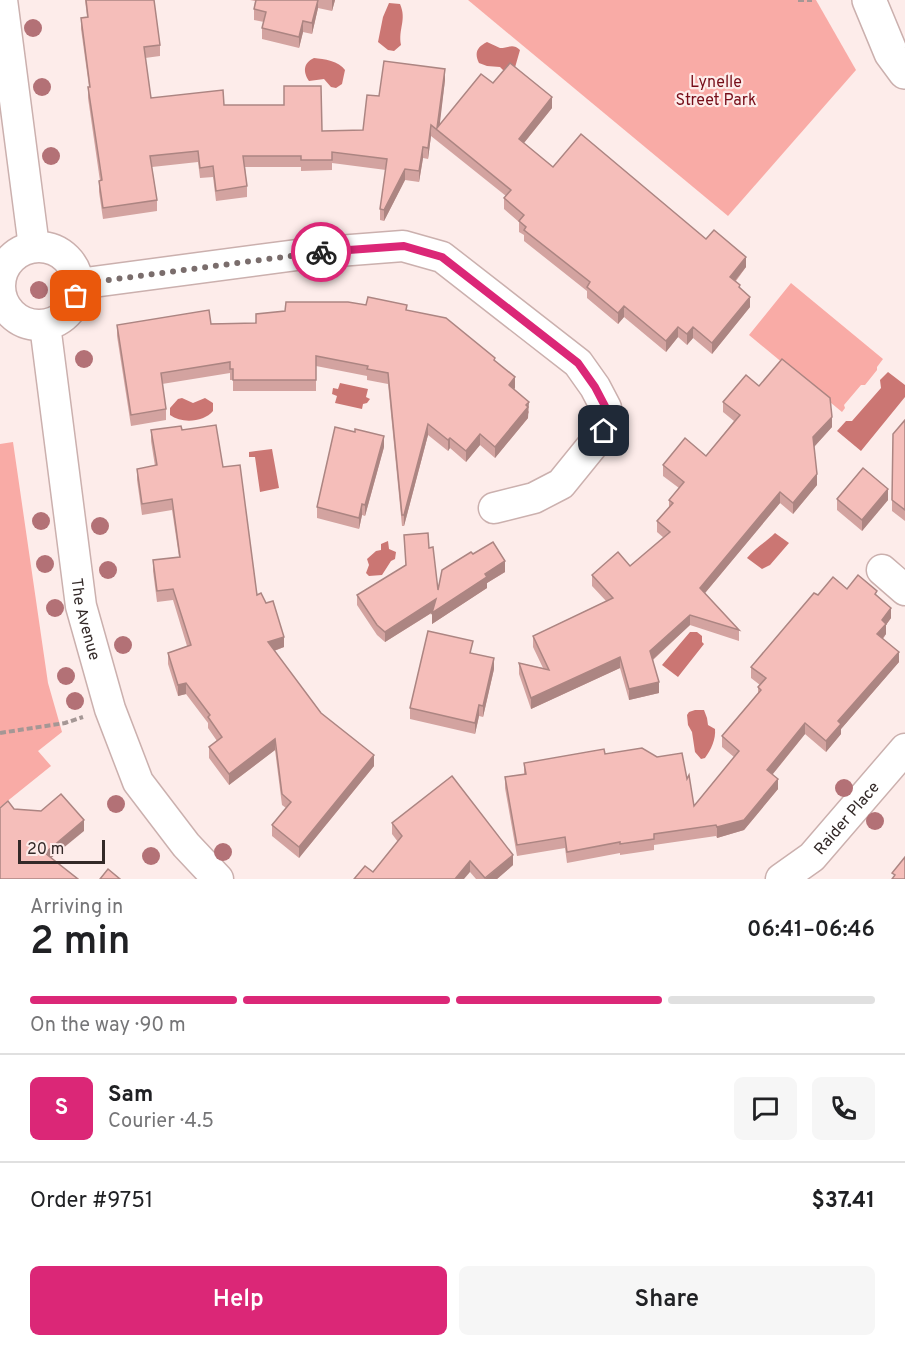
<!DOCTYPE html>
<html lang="en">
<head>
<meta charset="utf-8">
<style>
	:root { --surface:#fff; --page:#f6f6f6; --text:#202124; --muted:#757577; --line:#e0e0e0; --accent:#db2777 }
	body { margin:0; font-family:Overpass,sans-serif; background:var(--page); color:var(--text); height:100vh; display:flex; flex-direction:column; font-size:22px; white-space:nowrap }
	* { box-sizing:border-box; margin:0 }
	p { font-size:20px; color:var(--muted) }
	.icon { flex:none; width:33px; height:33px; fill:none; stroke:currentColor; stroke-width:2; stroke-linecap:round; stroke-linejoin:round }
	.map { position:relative; height:879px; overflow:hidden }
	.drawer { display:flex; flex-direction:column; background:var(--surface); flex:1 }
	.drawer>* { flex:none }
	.scale { position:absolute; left:18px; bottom:15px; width:87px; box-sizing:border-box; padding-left:6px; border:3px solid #332928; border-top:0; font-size:16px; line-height:21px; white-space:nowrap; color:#332928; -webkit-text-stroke:4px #fdecea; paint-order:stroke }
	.pin { position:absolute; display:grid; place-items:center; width:51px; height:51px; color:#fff; margin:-26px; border-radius:12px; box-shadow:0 3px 9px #0006 }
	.courier { position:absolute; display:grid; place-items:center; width:60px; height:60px; margin:-30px; border:4px solid #db2777; border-radius:50%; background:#fff; color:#222; box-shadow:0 2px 8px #0007 }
	.overview em { font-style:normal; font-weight:600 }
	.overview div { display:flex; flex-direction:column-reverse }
	.overview { display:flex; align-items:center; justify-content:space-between; height:102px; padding:0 30px }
	h1 { font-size:39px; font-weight:600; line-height:45px }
	.bar { display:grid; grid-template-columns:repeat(4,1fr); gap:9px 6px; align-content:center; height:72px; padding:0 30px }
	.bar i { height:8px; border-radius:4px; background:var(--line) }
	.bar .on { background:var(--accent) }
	.bar p { grid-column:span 4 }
	.line { display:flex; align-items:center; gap:15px; padding:0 30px; border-top:2px solid var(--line) }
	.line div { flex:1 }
	.round { display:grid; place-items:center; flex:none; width:63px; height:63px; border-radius:9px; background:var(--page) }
	.primary-button { display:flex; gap:12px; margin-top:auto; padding:12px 30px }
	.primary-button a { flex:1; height:69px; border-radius:9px; background:var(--accent); color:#fff; font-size:24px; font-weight:600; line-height:69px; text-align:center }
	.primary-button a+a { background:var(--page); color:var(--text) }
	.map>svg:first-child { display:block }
	.green { fill:#f9aba6 }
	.water { fill:#cb7673 }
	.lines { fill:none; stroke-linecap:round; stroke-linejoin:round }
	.street-casing { stroke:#cbb0ae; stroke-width:33 }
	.secondary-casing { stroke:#cbb0ae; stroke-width:36 }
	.path { stroke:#a59795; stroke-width:4; stroke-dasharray:6 3; stroke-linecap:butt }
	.street { stroke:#fff; stroke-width:30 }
	.secondary { stroke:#fff; stroke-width:33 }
	.tree { fill:#b37176 }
	.wall { fill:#d3a3a0 }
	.shaded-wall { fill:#ac8582 }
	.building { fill:#f5beba; stroke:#ac8582; stroke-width:1.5 }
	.done { stroke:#7a6d6c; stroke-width:6; stroke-dasharray:0 10.8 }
	.route { stroke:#db2777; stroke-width:8 }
	.labels { text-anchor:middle; stroke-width:4.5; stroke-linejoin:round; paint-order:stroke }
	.park-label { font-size:16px; fill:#760d18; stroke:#fdecea }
	.street-label { font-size:16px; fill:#332928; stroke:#fdecea }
</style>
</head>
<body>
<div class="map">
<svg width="905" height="879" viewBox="0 0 905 879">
	<rect width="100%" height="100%" fill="#fdecea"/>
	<g class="green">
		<path d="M468,0H816L856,70L728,216Z"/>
		<path d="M791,283L883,359L877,367V370L865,385H861L844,405L845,408L842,412L749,335Z"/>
		<path d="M13,442L48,683L62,732L38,751L51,766L0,807V444Z"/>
	</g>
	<g class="water">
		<path d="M389,3L400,4C407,20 398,29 401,45L394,51L388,50L378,42L383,17Z"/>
		<path d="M487,42L500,48C508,48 513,43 520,50L514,71H504L500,67L487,66L479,63C474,53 477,47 487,42Z"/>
		<path d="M314,58C324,59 339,61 345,70L342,84L336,88L331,87L324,79L309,81C303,72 303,63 314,58Z"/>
		<path d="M888,372L905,385V397L861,451L837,431L846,421H852L881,388L880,380Z"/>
		<path d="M340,383L368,389L366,397L370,399L367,403L363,404L362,409L335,403L337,396L332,394L333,388L338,389Z"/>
		<path d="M182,398L193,403L205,398L213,403V411C204,422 182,424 170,415V408L178,399Z"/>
		<path d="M272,449L279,488L260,492L255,457H249V452Z"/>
		<path d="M775,533L789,543L770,565L762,569L747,558C755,548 766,542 775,533Z"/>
		<path d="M388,541L389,549L396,552L395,559L391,561L382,575L369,576L366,573L369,565L367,559L376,551L381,550V544Z"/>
		<path d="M690,632H697L702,636V642L704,644L678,677L662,665Z"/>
		<path d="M695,710H704L707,718L708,725L715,729C716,739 711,750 705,758L701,759L695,752L692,732L688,725L687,715L689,712Z"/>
	</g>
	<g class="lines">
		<g class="street-casing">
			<g id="street">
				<path d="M2,0L34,247"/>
				<circle cx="39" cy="286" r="39"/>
				<path d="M78,284L312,253L403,246L442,257L578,363L595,387L606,408L604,431L561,484L534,498L494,508"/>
				<path id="s1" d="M45,325L81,606L110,709L138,782L186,845L218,879"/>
				<path d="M882,570L905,590"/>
				<path id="s2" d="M781,879L812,857L905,749"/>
			</g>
		</g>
		<g class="secondary-casing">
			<path id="secondary" d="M869,0L891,53L905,72"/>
		</g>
		<g class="path">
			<path d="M798,0H812"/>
			<path d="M0,733L65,723L83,717"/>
		</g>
		<use href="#street" class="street"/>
		<use href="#secondary" class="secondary"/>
	</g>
	<g class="tree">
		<circle cx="33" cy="28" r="9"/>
		<circle cx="42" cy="87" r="9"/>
		<circle cx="51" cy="156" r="9"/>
		<circle cx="39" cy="290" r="9"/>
		<circle cx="84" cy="359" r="9"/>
		<circle cx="41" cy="521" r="9"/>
		<circle cx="100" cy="526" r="9"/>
		<circle cx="45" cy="564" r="9"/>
		<circle cx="108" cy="570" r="9"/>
		<circle cx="55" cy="608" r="9"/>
		<circle cx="123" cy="645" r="9"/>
		<circle cx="66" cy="676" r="9"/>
		<circle cx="75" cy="701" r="9"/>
		<circle cx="844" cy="788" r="9"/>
		<circle cx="116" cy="804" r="9"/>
		<circle cx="875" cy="821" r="9"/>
		<circle cx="223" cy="852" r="9"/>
		<circle cx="151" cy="856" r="9"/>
	</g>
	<g class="wall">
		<path d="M85,0H154L160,45V56L145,58L151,98L224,105L322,131L363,130L379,96L445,80L439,126L493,83L552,108L524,143L553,167L706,239L746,267L736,281L750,307L712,354L693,338L687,345L678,337L666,352L624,317L618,324L587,298V291L524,241V235L519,232V222L504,209V198L506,196L431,136L428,159L423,158L419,182L405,180L384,221L380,220V209L386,170L332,163V170L301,171V167H245L247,186V197L216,201L213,177L200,178L198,162L152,167L157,200V211L103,219L99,192V181H100L88,98V87H89L81,29V18L87,17Z"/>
		<path d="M250,0H335L332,11L318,8L312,34L303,32L299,48L262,39V28L264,22L254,20V9L255,1Z"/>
		<path d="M366,305L407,310L495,362L515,388L514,389L529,412L528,414V418L495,458L480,445L466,462L450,448L448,451L428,435L404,526H402L388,384L367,380V376L316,366V391H233V380H230V373L162,384L166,409V420L131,426L117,336V325L256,323Z"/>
		<path d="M759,386L832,427L814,447L817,485L793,514L780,503L705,593L739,630V641L690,625L653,660L659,693L629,700L620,668L531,709L519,674V663L543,668L533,647V636L606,601L592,586V575L630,566L664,538L657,532V521L669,507V500L679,488L663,476V465L706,456L734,421L723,412V402Z"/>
		<path d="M905,420V521L892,511V500Z"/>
		<path d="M151,430H182L223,467L257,595L284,647L274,651L321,713L374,766L299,858L272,836V825L286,808L282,805L275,750L229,785L209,758V747L217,741L208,728V723L186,694L178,696L168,664V653L187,646L173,600L157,602L153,571V560L179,557L172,510L142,515L137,480V469L155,466L151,441Z"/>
		<path d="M384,447L365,516L362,515L359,529L317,518V507Z"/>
		<path d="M837,499L888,500L862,531L837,510Z"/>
		<path d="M404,535L429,548L438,590L473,554L505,572L487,583V588L432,624L433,612L385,642L377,635L357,605V595L406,566Z"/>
		<path d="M847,589L877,596L891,618L886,625V634L883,639L899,662L841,729V734L826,752L805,734L773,774L778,789L744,830L717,838L716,836L654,845V850L620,855V853L567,863L565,848L517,856L505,788V777L524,774V763L605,754L687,779L694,806L734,757L722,747V736L758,693V687L760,685L751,678V667L818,595Z"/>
		<path d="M473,652L472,653L494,669L483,717L479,716L475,734L410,719V708Z"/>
		<path d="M392,823L513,865L497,879H476L470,872H373L398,842L392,834Z"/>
	</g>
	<g class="shaded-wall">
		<path d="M318,0V8L312,34V23Z"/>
		<path d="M332,0H335L332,11Z"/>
		<path d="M303,21V32L299,48V37Z"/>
		<path d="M445,69V80L439,131L437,130Z"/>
		<path d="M552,97V108L519,149V139Z"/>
		<path d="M431,125V136L428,159V148Z"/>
		<path d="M423,147V158L419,182V171Z"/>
		<path d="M405,169V180L384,221V210Z"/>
		<path d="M746,257V267L730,287V277Z"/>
		<path d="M750,297V307L712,354V343Z"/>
		<path d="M624,306V317L618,324V313Z"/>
		<path d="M678,327V337L666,352V341Z"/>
		<path d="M693,327V338L687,345V334Z"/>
		<path d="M515,377V388L509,396V385Z"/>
		<path d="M529,402L528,418L495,458V447Z"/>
		<path d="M832,417V427L813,448V437Z"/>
		<path d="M428,424V435L404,526V515Z"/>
		<path d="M480,434V445L466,462V451Z"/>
		<path d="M384,436V447L365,516V505Z"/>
		<path d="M450,438V448L448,451V440Z"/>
		<path d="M817,474V485L793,514V503Z"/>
		<path d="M888,489V500L862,531V520Z"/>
		<path d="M780,492V503L700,599V588Z"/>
		<path d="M362,504V515L359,529V518Z"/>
		<path d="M505,561V572L487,583V588L432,624V613L485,574Z"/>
		<path d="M436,599V610L385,642V632Z"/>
		<path d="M891,608V618L886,625V634L877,645V634L882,620Z"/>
		<path d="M690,615V625L650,662V651Z"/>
		<path d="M284,637V647L268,653V642Z"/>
		<path d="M899,652V662L841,729V734L826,752V741L838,721Z"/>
		<path d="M620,657V668L531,709V698Z"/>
		<path d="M494,658V669L483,717V706Z"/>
		<path d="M659,682V693L629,700V689Z"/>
		<path d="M186,683V694L178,696V685Z"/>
		<path d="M479,705V716L475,734V723Z"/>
		<path d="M805,723V734L767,781V770Z"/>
		<path d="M275,739V750L229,785V774Z"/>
		<path d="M374,755V766L299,858V847Z"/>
		<path d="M778,779V789L744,830L717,838V827Z"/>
		<path d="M84,820V831L45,863V853Z"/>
		<path d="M513,855V865L497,879H485Z"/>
		<path d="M470,861V872L464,879H455Z"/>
	</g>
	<g class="building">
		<path d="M86,0H154L160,45L144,47L151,98L223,90L224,105H284V86H321L322,131L363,130L367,95L379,96L384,61L445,69L437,128L481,74L493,83L510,63L552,97L519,139L553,167L581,134L706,239L714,230L746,257L730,277L740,285L739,287L750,297L712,343L693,327L687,334L678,327L666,341L624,306L618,313L587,287L590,282L524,230L526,227L519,221L524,215L504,198L511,190L431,125L428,148L423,147L419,171L405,169L384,210L380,209L387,159L332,152V160H301V156H243L247,186L216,191L213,166L200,168L198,151L150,156L157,200L103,208L99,181L102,180L88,87H90L81,18L88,17Z"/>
		<path d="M256,0H318L312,23L303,21L299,37L262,28L266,12L254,9Z"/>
		<path d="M368,297L407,305L406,310L446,318L495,358L494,360L515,377L509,385L529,402L526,405L528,407L495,447L480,434L466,451L450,438L448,440L428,424L404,515H402L388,373L367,369L368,366L316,356V380H233V369H230V362L161,373L166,409L131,415L117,325L209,310L211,324L256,323V314L285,311L286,302H348L366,305Z"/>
		<path d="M782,359L830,398L832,417L813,437L817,474L793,503L780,492L700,588L739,630L690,615L650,651L659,682L629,689L620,657L531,698L519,663L549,670L533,636L613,598L592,575L618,552L630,566L670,532L657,521L673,503L669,500L684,482L663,465L685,438L706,456L740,415L723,402L746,375L759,386Z"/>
		<path d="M905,420V510L892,500L893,434Z"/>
		<path d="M216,425L223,467L240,465L257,595L261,593L266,603L273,601L284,637L268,642L321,713L374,755L299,847L272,825L291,802L282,794L275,739L229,774L209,747L222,737L208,717L210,715L186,683L178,685L168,653L191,645L173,589L157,591L153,560L180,557L172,499L142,504L137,469L157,465L151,430L181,426L182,430Z"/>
		<path d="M335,427L355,432V429L384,436L365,505L362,504L359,518L317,507Z"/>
		<path d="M863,468L888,489L862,520L837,499Z"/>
		<path d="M428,533L429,548L433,547L438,590L442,570L471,552L473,554L493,542L505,561L485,574L487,577L432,613L436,599L385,632L377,625L357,595L406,565L404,535Z"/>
		<path d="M858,575L877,591L875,594L891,608L882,620L886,624L877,634L899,652L838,721L841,724L826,741L805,723L767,770L778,779L744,820L717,827L716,825L654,834V839L620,844V842L567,852L565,837L517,845L505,777L526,774L524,763L604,749L605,754L642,748L657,757L682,753L687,779L689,775L694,806L739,751L722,736L761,690L758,687L766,678L751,667L814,593L818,595L833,577L847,589Z"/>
		<path d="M428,631L473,641L470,653L494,658L483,706L479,705L475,723L410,708Z"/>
		<path d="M452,776L513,855L485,878L470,861L455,879H354L365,866L373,872L402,836L392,823Z"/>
		<path d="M61,794L84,820L45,853L78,879H0V808L8,801L14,809L41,811Z"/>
		<path d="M905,857V879H892L895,875L892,873Z"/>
		<path d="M108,869L120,879H100Z"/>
	</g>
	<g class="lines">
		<path class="done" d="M76,296L78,284L321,252"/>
		<path class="route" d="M321,252L404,246L442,257L578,363L595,387L606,408L604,431"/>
	</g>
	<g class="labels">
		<g class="park-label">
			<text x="716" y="87">Lynelle<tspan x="716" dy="18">Street Park</tspan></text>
		</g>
		<g class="street-label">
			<text dy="6" stroke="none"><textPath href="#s1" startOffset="297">The Avenue</textPath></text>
			<text dy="6" stroke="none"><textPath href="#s2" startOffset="90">Raider Place</textPath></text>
		</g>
	</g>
</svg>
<div class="scale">20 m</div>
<div class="pin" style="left:76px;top:296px;background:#ea580c"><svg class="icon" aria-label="bag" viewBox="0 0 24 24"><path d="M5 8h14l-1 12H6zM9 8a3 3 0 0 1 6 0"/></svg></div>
<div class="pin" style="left:604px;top:431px;background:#1f2937"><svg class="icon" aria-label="home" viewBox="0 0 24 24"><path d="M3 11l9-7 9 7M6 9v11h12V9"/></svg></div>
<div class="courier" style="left:321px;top:252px"><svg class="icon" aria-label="bike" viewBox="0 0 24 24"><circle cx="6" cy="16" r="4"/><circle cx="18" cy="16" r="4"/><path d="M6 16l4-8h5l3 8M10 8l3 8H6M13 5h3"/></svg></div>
</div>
<section class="drawer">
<div class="overview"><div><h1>2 min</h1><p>Arriving in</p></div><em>06:41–06:46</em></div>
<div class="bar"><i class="on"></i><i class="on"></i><i class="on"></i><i></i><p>On the way · 90 m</p></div>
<div class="line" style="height:108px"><b class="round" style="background:var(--accent);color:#fff">S</b><div><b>Sam</b><p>Courier · 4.5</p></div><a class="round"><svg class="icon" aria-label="chat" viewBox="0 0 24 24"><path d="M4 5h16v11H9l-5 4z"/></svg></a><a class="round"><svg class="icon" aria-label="phone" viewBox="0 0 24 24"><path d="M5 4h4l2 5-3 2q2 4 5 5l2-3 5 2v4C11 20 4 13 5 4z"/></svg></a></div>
<div class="line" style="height:78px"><div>Order #9751</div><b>$37.41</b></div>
<div class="primary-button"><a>Help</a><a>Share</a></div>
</section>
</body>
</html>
